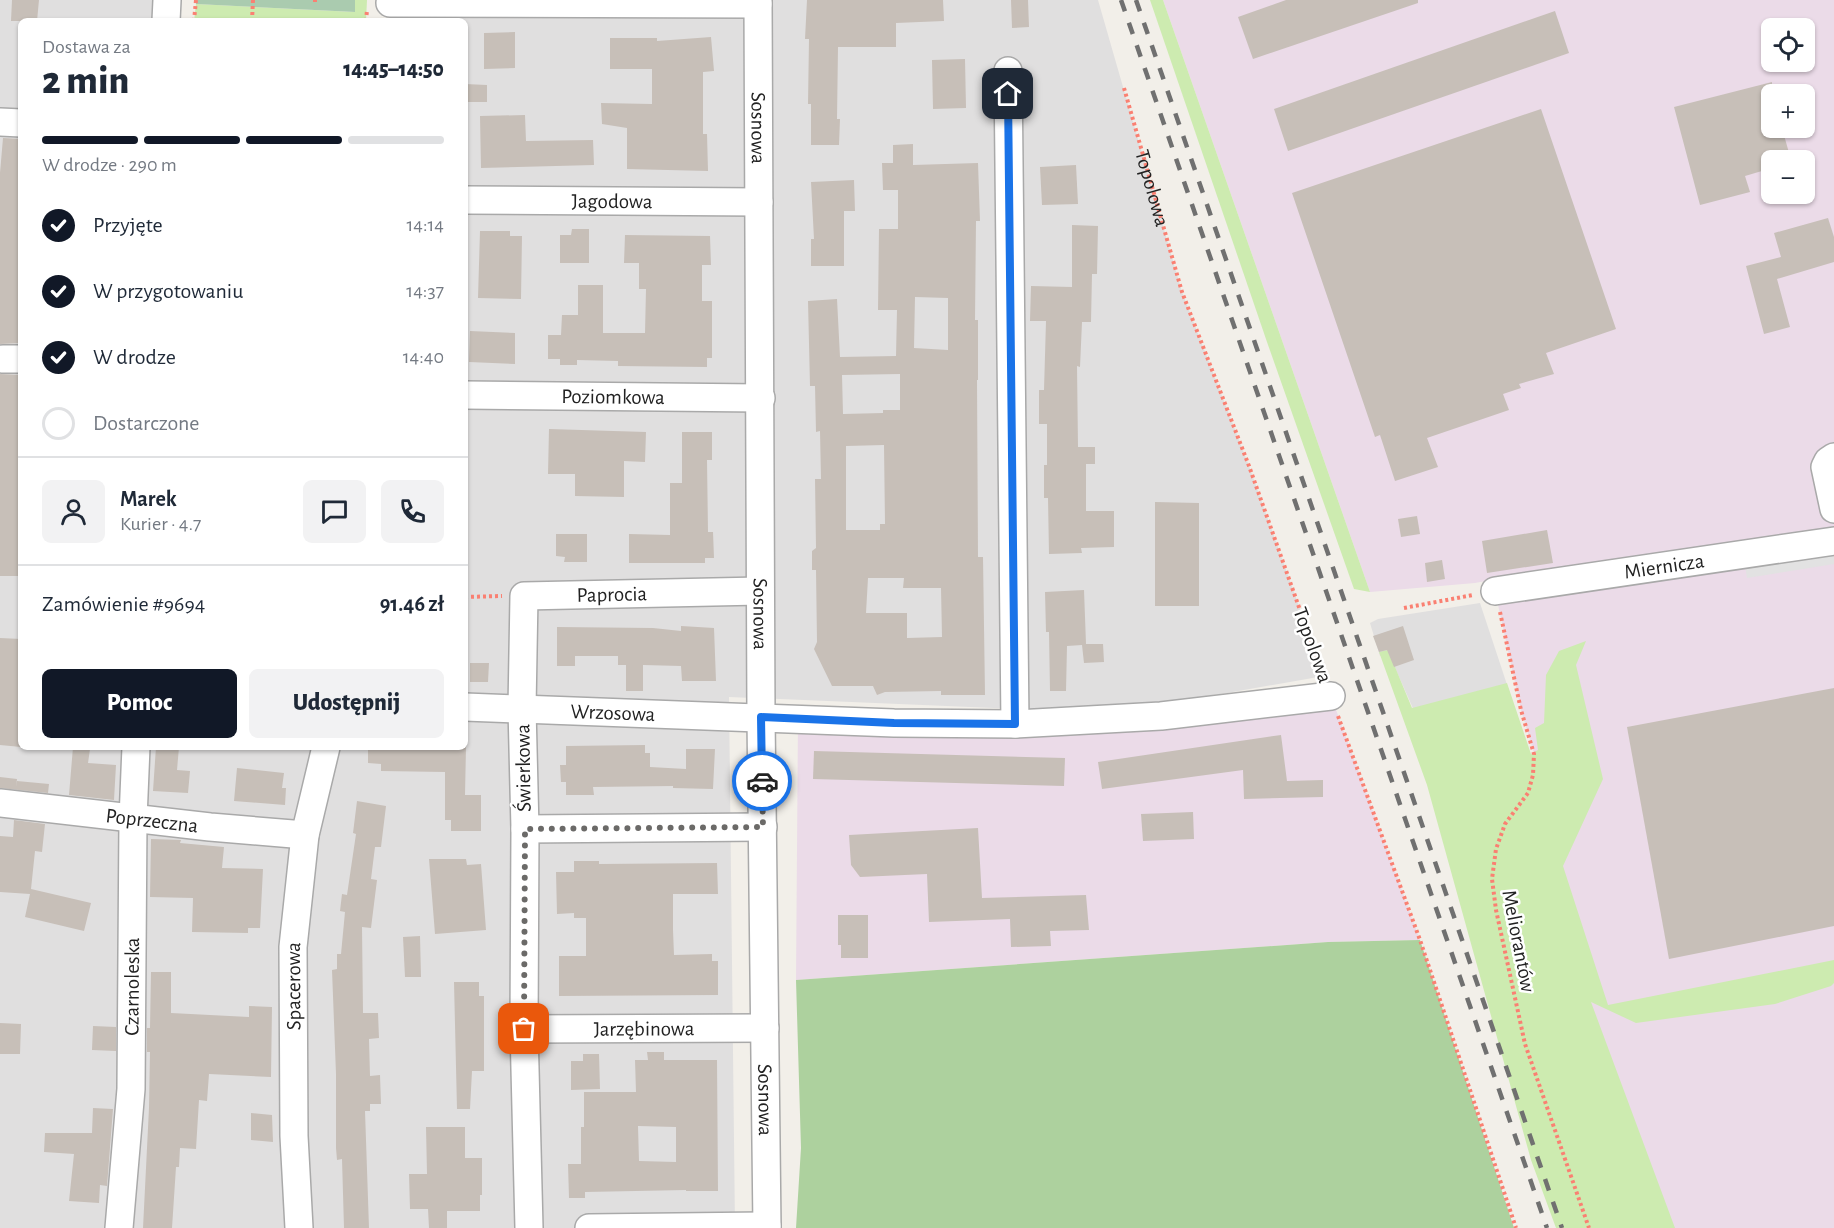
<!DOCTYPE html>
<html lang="pl">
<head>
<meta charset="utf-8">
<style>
	:root { --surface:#fff; --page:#f2f2f3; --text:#1f2937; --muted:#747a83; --line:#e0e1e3; --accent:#111827 }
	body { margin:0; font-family:"Alegreya Sans",sans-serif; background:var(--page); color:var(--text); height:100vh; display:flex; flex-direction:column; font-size:22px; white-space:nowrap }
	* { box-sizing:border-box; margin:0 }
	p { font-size:20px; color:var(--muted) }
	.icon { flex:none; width:33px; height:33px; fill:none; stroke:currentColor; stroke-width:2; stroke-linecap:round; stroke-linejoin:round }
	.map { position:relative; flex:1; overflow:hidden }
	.drawer { position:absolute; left:18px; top:18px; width:450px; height:732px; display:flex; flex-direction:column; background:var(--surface); border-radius:9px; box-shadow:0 2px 4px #0004 }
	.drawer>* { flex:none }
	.buttons { position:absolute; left:1761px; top:18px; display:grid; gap:12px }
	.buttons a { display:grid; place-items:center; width:54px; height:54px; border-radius:9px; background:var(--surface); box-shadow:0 2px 4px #0004; font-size:30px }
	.pin { position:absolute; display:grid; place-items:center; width:51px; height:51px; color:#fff; margin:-26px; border-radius:12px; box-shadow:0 3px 9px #0006 }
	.courier { position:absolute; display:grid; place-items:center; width:60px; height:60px; margin:-30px; border:4px solid #1a73e8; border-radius:50%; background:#fff; color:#222; box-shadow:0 2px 8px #0007 }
	.summary em { font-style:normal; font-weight:800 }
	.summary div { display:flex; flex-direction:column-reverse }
	.summary { display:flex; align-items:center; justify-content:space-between; height:102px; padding:0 24px }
	h1 { font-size:39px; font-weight:800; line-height:45px }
	.bar { display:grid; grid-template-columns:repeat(4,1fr); gap:9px 6px; align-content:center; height:72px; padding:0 24px }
	.bar i { height:8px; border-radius:4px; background:var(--line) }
	.bar .current { background:var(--accent) }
	.bar p { grid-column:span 4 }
	.line { display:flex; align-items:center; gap:15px; padding:0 24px; border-top:2px solid var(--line) }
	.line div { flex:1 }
	.round { display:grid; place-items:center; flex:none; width:63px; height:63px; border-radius:9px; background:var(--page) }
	ol { padding:0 24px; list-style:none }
	li { display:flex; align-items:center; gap:18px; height:66px }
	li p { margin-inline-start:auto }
	li .icon { padding:6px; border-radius:50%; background:var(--accent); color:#fff; stroke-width:4 }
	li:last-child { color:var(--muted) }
	li i { width:33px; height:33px; border:3px solid var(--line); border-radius:50% }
	.action { display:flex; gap:12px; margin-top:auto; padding:12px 24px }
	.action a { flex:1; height:69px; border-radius:9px; background:var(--accent); color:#fff; font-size:24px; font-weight:800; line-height:69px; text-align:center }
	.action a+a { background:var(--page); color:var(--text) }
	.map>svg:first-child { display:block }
	.residential { fill:#e0dfdf }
	.industrial { fill:#ebdbe8; fill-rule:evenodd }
	.grass { fill:#cdebb0 }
	.forest { fill:#add19e }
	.cemetery { fill:#aacbaf }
	.parking { fill:#e2e2e2 }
	.building { fill:#c7bfb8; fill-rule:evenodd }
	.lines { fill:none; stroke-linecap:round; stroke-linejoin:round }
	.minor-casing { stroke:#a9a9a9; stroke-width:30 }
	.path { stroke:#fa8072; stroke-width:4; stroke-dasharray:3 3; stroke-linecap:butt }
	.minor { stroke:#fff; stroke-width:27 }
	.rail { stroke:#707070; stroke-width:4.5; stroke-dasharray:12 12; stroke-linecap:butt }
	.done { stroke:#6b6a68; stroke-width:6; stroke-dasharray:0 10.8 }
	.route { stroke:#1a73e8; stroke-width:8 }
	.labels { text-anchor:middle; stroke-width:5; stroke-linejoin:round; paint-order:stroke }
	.street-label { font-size:21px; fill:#222; stroke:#fff }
</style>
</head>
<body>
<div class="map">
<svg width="1834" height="1228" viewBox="0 0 1834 1228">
	<rect width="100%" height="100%" fill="#f2efe9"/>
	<g class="residential">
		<path d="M0,0H168L167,21H21V747H465V21H389L390,0H1098L1182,292L1249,466L1324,676L1227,693L1105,710H1044L729,697L735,1228H0Z"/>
		<path d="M1480,603L1530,754L1441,772L1389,654L1380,656L1370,623L1378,619Z"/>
	</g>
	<g class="industrial">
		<path d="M1163,0H1834V1228H1589L1534,753L1521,710L1495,591L1491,580L1475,583L1370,592ZM1772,28H1804V62H1772ZM1772,94H1804V128H1772ZM1772,160H1804V194H1772Z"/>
		<path d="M1331,696L1420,940L1328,942L796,980L798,718L894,723Z"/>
	</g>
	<g class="grass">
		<path d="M355,0H367L366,21H194L196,4L354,12Z"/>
		<path d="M1150,0H1163L1370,592L1354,589L1267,342Z"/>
		<path d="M1586,641L1576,665L1603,779L1563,866L1608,1005L1834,960V983L1831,986L1775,1004L1636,1023L1591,1002L1675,1228H1556L1531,1160L1427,785L1379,652L1388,650L1412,708L1507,683L1531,754L1538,750L1535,728L1544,723L1546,675L1559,651Z"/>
	</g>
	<path class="forest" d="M1420,940L1514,1228H796L801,1148L796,980L1328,942Z"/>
	<path class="cemetery" d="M196,0H355V12L196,4Z"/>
	<path class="parking" d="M1834,553V564L1747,578L1745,566Z"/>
	<g class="building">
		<path d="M12,0H39L37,21H11Z"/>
		<path d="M807,0H943L944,21L896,23V47H838L837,119H840L839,145H811V104H808L809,39H805Z"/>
		<path d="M1011,0H1028L1029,27L1012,28Z"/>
		<path d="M1286,0H1418V3L1253,59L1238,17Z"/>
		<path d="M1555,11L1569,53L1288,151L1274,109Z"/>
		<path d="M515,32V68L484,69V33Z"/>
		<path d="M711,37L714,71L703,72V134H707L708,171L627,169V128L602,124L601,103L652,104V69H610V38H657V41Z"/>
		<path d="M965,59L966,108L933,109L932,60Z"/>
		<path d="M1772,82V128H1782L1791,160H1772V168L1745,176L1750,192L1700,205L1674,107Z"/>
		<path d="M465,84L487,85V102H465Z"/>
		<path d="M1541,109L1616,329L1546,353L1554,374L1519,384L1521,388L1503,394L1509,410L1427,438L1438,467L1395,481L1380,435L1375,437L1292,193Z"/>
		<path d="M525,115L526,141L593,140L594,165L481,168L480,116Z"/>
		<path d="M3,138L21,139V343L0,344V173Z"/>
		<path d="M913,144V165L978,163L980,221H976L975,320H978V380H977L978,557H983L985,695H941V691L885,692L877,695L873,686H832L814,649L817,642L816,570H812V551L816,548L815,479H821L820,431L816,432L815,386H810L808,301L837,299L840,357L896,356L897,310H878L879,229H898V190H883L882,163H893V145ZM915,297L948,298V350L914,348ZM900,374V410H883V413L843,414L842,375ZM884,445L885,524H880V530H846V446ZM868,578H904L903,588H941L942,637L907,638V613H866Z"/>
		<path d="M1076,165L1078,204L1042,205L1040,167Z"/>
		<path d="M854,180L855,211H844V266H811V239H814L811,182Z"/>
		<path d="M1828,218L1834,237V262L1777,279L1790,327L1764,334L1746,266L1781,257L1774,233Z"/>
		<path d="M1072,225L1098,226L1097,274H1092L1091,322H1082L1080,367L1077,366L1078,447H1095V464H1086V511H1114V547L1081,548L1082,553L1049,554L1048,498H1044V465H1047V424H1039V390H1044L1046,321H1030L1031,286L1072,287Z"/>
		<path d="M572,229H589V263H560V235H571Z"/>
		<path d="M480,231H510V236H522L521,299L478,298Z"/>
		<path d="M625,235L710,236L711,265H702V301H712V358H707V367L618,366V361L577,360V365H560V359H548V335H561L562,315H578V335V285H603V333H645L646,289H639V263H624Z"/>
		<path d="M470,331L515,333V364L469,362Z"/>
		<path d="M0,374L21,375V576H0Z"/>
		<path d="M549,429L646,432L645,462L624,461V497L575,496V474H548Z"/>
		<path d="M682,432H712V460H707L708,532H713L714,558H705V563H629V534L670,535V483H682Z"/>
		<path d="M1155,502L1199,503V606H1155Z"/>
		<path d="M1417,516L1420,534L1401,537L1398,519Z"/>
		<path d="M1547,530L1553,563L1487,573L1482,541Z"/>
		<path d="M556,534H587V562H564L565,557L556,556Z"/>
		<path d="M1442,560L1445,579L1427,582L1425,563Z"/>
		<path d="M1084,590L1086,644H1103L1104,662L1084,663L1082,645L1067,646L1066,691H1050L1049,632H1046L1045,592Z"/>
		<path d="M681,626L714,628L716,681H682L681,666L643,665V691H626V665H618V656H575V666H557V627L653,628L681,631Z"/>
		<path d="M1403,626L1414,660L1394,667L1387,650L1379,652L1373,636Z"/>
		<path d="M0,638L21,639L19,713H21V747L0,745Z"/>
		<path d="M470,663H489L488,682H470Z"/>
		<path d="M1834,688V926L1669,959L1627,727Z"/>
		<path d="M1281,735L1287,781L1323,780V797L1244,799L1243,770L1102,789L1098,762Z"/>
		<path d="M645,745V753H650V767L686,769V749H715L713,789L673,788V786L593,787L594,795H566V782H561L560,765H566V746Z"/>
		<path d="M73,747L90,749L88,763L116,765L114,800L69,795Z"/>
		<path d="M156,747H179L177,770L190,771L188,793L153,791Z"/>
		<path d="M368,747H466L465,795H481V831H451V820H445V772L381,771V764L368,763Z"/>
		<path d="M814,751L1065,758L1064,786L813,779Z"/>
		<path d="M237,768L284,773L282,788H286L285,805L234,801Z"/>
		<path d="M0,777L17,779L16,787L17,781L49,784L48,793L0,788Z"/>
		<path d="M357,801L386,806L381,847H375L371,879L377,880L371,928L362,927L363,1013H378L379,1038L369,1039L370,1076L380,1075L381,1104H370V1111H365L369,1228H344L342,1159L337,1160L336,1148V1074L332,970L337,969V954H341L345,912L340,911L342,894L347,895L356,834L353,833Z"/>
		<path d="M1193,812L1194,839L1143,841L1141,814Z"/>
		<path d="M14,820L45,824L42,852L35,851L31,889L91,903L84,931L25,917L30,894L0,892V836L13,837Z"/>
		<path d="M978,828L982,898L1086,895L1089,930L1050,931L1051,946L1011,947L1010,919L929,922L927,874L860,877L851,865L849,835Z"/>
		<path d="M151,839L181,840L180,843L224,847L222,868L263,869L260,928H248V933L192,932L193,898L150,897Z"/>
		<path d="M429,859H466L467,865L481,864L486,930L435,934Z"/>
		<path d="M574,861H599V864L717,863L718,894H673V930L674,955L712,954V961H718V995L559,996V956H586V918H574V913L557,914L556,872H574Z"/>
		<path d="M838,915H868V958H841V945H838Z"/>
		<path d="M420,936L421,977H405L403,937Z"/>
		<path d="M151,972H171V1013L249,1017V1006L272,1007L271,1077L209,1074L207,1101L199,1100L196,1149L180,1148L179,1167H176L172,1228H143L149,1108L150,1052H147V1028H150Z"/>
		<path d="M454,982H479V996H484V1071H472L470,1109H457Z"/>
		<path d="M0,1023L21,1024L20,1054H0Z"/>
		<path d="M93,1026L116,1027V1051L92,1050Z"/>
		<path d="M647,1052H664V1060H717L718,1191H686V1190L585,1192V1198H569L568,1164H581V1127H584V1092H636L635,1060H648ZM638,1126L676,1127V1162L639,1161Z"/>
		<path d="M583,1054H599L600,1089L571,1090V1061H583Z"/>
		<path d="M93,1108L113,1109L107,1186L100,1185L99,1203L69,1201L74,1154L44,1152L45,1133H92Z"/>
		<path d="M251,1113L272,1115L273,1142L251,1140Z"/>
		<path d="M426,1127H465V1158H482V1195H480V1211H447V1228H429L428,1209H410L409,1174H427Z"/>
	</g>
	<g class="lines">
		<g class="minor-casing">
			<g id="minor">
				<path id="s2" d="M758,0L761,717L767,1228"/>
				<path d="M390,3L758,4"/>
				<path d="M166,21L167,0"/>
				<path d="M1008,71L1015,724"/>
				<path d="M0,122L21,123"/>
				<path id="s3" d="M465,200L759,202"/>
				<path d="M3,359H21"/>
				<path id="s4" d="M465,395L761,398"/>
				<path d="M1834,457L1828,461L1825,467L1834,509"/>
				<path id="s5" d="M1495,591L1834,541"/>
				<path id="s6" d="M465,707L894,723L1015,724L1161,716L1331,696"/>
				<path id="s7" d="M0,803L210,827L305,835"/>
				<path d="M525,829L763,827"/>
				<path id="s8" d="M524,1029L765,1028"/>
				<path id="s9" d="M119,1228L131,1089L133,819L136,747"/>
				<path id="s10" d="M299,1228L294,1136L293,947L305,835L326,747"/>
				<path id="s11" d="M529,1228L524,1029L525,829L522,708L524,596L760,591"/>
				<path d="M589,1228L767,1226"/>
			</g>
		</g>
		<g class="path">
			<path d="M315,2V0"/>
			<path d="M194,21L196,0"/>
			<path d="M252,21L253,0"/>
			<path d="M366,21L367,10"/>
			<path id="s1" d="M1124,88L1182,292L1249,466L1323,675"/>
			<path d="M465,597L502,596"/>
			<path d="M1404,608L1473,595"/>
			<path d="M1500,612L1521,710L1534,754L1533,775L1528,793L1505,824L1496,849L1492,879L1496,910L1525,1044L1589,1228"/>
			<path d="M1338,716L1420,940L1516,1228"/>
		</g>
		<use href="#minor" class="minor"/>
		<g class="rail">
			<path d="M1121,0L1547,1228"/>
			<path d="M1136,0L1562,1228"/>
		</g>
	</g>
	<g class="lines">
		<path class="done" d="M524,1029L525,829L763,827L762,781"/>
		<path class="route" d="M762,781L761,717L894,723L1015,724L1008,94"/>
	</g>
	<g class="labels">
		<g class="street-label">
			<text dy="7" stroke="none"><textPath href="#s2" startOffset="128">Sosnowa</textPath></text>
			<text dy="7" stroke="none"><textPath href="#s1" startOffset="104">Topolowa</textPath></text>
			<text dy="7" stroke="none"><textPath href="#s3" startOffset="147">Jagodowa</textPath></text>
			<text dy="7" stroke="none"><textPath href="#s4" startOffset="148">Poziomkowa</textPath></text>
			<text dy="7" stroke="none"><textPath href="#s5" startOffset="171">Miernicza</textPath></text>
			<text dy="7" stroke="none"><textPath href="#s11" startOffset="720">Paprocia</textPath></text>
			<text dy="7" stroke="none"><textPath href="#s2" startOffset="614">Sosnowa</textPath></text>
			<text transform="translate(1313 645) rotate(70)" y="7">Topolowa</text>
			<text dy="7" stroke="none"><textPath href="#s6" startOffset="148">Wrzosowa</textPath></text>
			<text transform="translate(523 768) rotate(-91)" y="7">Świerkowa</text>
			<text dy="7" stroke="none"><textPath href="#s7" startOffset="153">Poprzeczna</textPath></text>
			<text transform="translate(1519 941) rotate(79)" y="7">Meliorantów</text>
			<text dy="7" stroke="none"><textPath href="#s10" startOffset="242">Spacerowa</textPath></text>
			<text dy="7" stroke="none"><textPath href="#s9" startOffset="242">Czarnoleska</textPath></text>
			<text dy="7" stroke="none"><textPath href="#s8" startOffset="120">Jarzębinowa</textPath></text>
			<text dy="7" stroke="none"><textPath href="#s2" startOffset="1100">Sosnowa</textPath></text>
		</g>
	</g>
</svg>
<div class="buttons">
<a><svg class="icon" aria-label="locate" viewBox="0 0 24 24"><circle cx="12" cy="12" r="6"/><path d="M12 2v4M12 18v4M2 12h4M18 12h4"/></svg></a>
<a>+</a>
<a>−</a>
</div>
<div class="pin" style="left:524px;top:1029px;background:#ea580c"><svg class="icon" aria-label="bag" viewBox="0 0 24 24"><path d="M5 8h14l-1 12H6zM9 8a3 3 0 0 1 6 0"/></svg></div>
<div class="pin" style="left:1008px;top:94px;background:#1f2937"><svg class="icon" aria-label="home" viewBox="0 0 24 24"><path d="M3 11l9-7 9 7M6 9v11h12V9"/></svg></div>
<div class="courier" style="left:762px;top:781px"><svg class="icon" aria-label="car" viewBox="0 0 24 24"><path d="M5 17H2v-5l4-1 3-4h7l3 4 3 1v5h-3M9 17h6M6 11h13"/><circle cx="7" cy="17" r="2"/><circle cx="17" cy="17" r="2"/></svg></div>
<section class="drawer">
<div class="summary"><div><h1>2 min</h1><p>Dostawa za</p></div><em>14:45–14:50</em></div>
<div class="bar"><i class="current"></i><i class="current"></i><i class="current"></i><i></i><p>W drodze · 290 m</p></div>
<ol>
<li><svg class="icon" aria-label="check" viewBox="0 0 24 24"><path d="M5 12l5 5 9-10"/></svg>Przyjęte<p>14:14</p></li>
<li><svg class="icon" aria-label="check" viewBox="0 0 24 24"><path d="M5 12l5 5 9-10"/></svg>W przygotowaniu<p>14:37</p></li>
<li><svg class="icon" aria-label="check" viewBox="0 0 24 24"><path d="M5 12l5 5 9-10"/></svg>W drodze<p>14:40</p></li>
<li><i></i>Dostarczone</li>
</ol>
<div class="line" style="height:108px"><a class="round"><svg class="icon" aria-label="person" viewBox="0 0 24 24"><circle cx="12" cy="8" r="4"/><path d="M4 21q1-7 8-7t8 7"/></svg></a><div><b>Marek</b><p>Kurier · 4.7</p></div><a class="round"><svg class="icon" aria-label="chat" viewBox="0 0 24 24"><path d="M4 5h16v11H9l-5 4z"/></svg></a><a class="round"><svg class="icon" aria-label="phone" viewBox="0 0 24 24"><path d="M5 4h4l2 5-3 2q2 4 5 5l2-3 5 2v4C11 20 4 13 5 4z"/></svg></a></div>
<div class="line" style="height:78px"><div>Zamówienie #9694</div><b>91.46 zł</b></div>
<div class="action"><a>Pomoc</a><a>Udostępnij</a></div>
</section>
</div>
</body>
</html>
